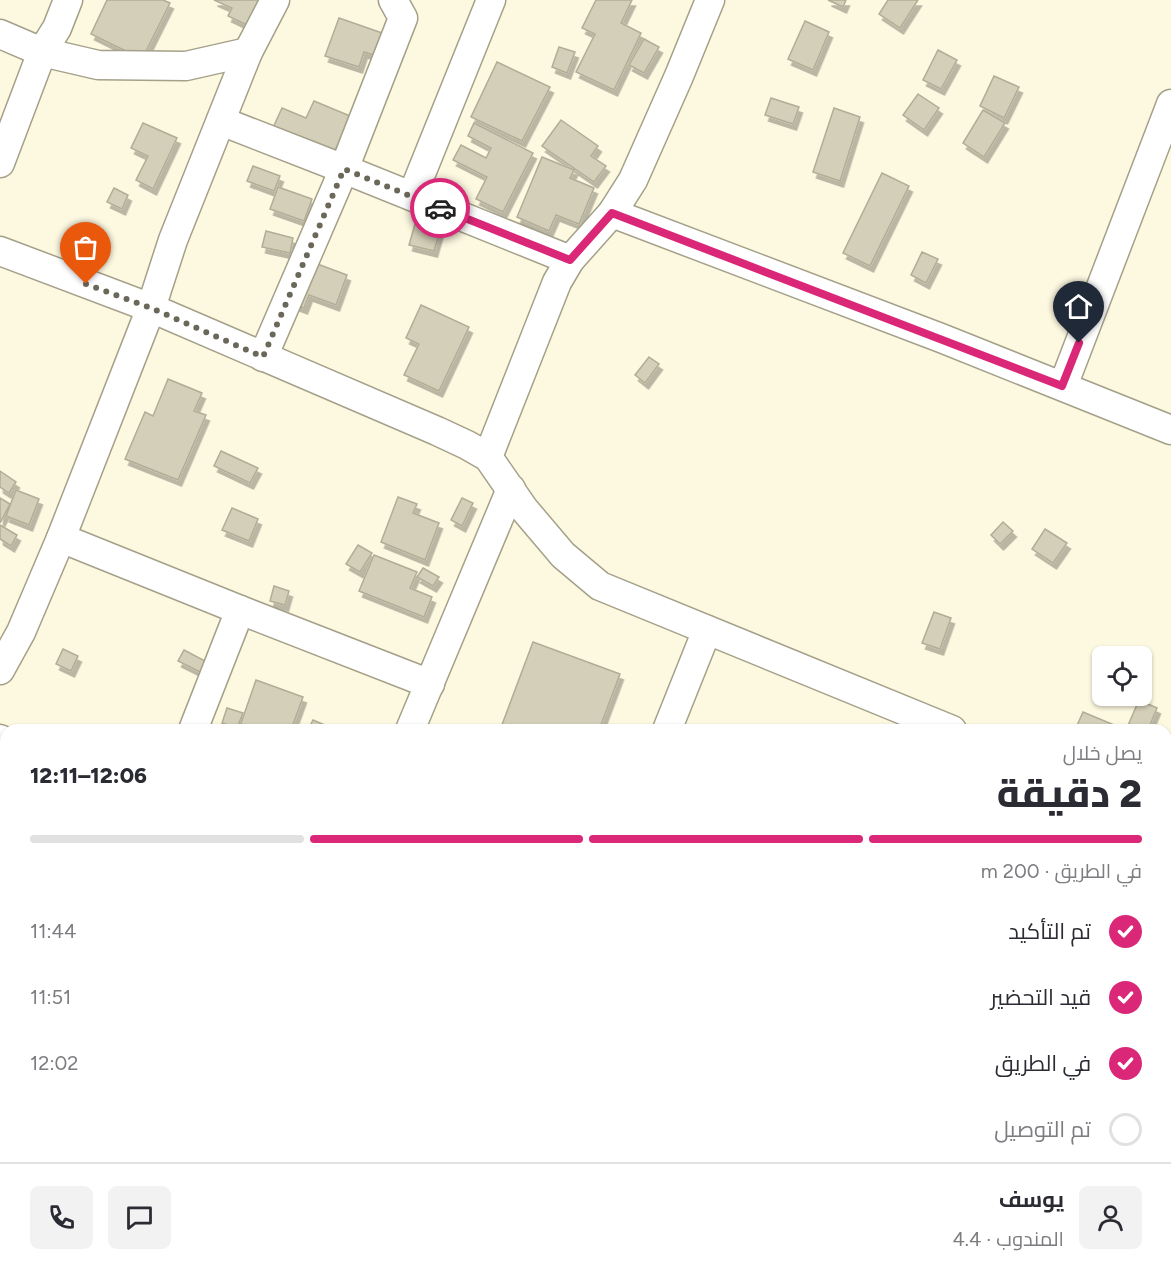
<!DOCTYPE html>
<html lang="ar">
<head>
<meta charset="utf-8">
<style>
	:root { --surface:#fff; --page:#f2f2f3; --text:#2b2b33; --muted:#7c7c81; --line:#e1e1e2; --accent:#db2777 }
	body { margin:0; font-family:Figtree,Cairo,sans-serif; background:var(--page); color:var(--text); direction:rtl; height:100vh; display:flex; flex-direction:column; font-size:22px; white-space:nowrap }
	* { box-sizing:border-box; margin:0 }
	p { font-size:20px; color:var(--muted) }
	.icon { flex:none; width:33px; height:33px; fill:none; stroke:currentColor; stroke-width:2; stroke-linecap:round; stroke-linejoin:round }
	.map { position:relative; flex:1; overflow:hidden; direction:ltr }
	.panel { position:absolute; left:0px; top:724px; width:1172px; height:560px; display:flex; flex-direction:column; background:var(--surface); border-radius:18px 18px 0 0; box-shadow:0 2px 4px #0004; direction:rtl }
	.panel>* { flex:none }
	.tools { position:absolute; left:1092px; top:646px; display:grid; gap:12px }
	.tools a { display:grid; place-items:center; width:60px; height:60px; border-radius:9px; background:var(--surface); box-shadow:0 2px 4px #0004; font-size:30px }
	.pin { position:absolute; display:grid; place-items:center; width:51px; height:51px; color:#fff; margin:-62px -26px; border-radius:50% 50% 50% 0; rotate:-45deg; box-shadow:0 0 6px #0007 }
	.pin .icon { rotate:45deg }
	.courier { position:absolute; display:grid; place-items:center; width:60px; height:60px; margin:-30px; border:4px solid #db2777; border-radius:50%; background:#fff; color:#222; box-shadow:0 2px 8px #0007 }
	.headline em { font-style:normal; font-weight:800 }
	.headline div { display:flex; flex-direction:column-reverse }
	.headline { display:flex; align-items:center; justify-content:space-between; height:102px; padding:0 30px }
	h1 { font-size:39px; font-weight:800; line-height:45px }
	.bar { display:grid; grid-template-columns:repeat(4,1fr); gap:9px 6px; align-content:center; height:72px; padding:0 30px }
	.bar i { height:8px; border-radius:4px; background:var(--line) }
	.bar .selected { background:var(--accent) }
	.bar p { grid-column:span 4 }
	.line { display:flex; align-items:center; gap:15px; padding:0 30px; border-top:2px solid var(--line) }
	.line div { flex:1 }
	.round { display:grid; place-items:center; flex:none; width:63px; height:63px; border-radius:9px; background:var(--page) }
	ol { padding:0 30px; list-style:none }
	li { display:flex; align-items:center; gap:18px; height:66px }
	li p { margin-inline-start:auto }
	li .icon { padding:6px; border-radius:50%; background:var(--accent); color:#fff; stroke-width:4 }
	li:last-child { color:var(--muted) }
	li i { width:33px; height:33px; border:3px solid var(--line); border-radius:50% }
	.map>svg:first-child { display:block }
	.building { fill:#d4cfb8; stroke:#b2ad96; stroke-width:1.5; filter:url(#shadow) }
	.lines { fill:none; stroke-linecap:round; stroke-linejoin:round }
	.minor-casing { stroke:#a4a089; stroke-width:31 }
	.minor { stroke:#fff; stroke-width:28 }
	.done { stroke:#6b685a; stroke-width:6; stroke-dasharray:0 10.8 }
	.route { stroke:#db2777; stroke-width:8 }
</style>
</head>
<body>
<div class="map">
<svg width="1171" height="1283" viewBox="0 0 1171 1283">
	<defs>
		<filter id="shadow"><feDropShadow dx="3.5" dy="6" stdDeviation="0" flood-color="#0004"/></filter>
	</defs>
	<rect width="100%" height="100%" fill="#fdf8e0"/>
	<g class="building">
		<path d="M107,0H163L170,3L142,59L91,34Z"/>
		<path d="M214,0H261L249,26L228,16L232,8Z"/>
		<path d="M596,0H632L621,23L641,33L614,90L576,72L595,34L582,28Z"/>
		<path d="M828,0H846L843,7Z"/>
		<path d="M888,0H918L900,28L879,14Z"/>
		<path d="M339,18L385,34L377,56L364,52L359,67L325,56Z"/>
		<path d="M805,21L829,32L813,70L788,59Z"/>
		<path d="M644,39L659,47L644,73L629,65Z"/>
		<path d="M559,47L575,52L567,73L552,67Z"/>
		<path d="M938,50L957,60L941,89L923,80Z"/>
		<path d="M497,62L550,87L522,141L471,117Z"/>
		<path d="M994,76L1019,87L1004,118L980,106Z"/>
		<path d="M918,94L939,108L924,130L903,115Z"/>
		<path d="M771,98L799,107L793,124L765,115Z"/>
		<path d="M314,101L350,116L332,158L271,132L282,108L306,118Z"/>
		<path d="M834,108L860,117L840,181L813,172Z"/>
		<path d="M983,110L1005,123L984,157L963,143Z"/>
		<path d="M561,120L598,146L591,156L606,166L594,182L542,146Z"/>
		<path d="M143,123L177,138L153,189L136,180L148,156L131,148Z"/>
		<path d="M474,123L533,153L503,212L476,199L487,177L453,160L461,145L486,158L491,148L468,136Z"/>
		<path d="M542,157L574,170L570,178L594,188L579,224L556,215L549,231L517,217Z"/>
		<path d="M253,166L280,176L274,191L247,181Z"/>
		<path d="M882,173L909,186L870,266L843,253Z"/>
		<path d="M278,187L312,199L304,221L270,209Z"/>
		<path d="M114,188L128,195L122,209L107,202Z"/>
		<path d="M415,224L440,230L434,251L409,245Z"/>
		<path d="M266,231L293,238L290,253L262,247Z"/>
		<path d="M922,252L938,259L926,283L911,275Z"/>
		<path d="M296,256L347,275L336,305L309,295L304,308L280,299Z"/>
		<path d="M421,305L469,327L439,391L404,375L419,344L406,338Z"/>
		<path d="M649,357L659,364L645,383L635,375Z"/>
		<path d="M168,379L202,393L194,411L206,415L178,480L125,459L145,412L153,416Z"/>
		<path d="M221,451L258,468L250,483L214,466Z"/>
		<path d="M0,471L16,482L9,493L0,487Z"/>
		<path d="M16,490L39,499L29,525L6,516Z"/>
		<path d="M398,497L417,504L413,513L439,523L425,560L381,542Z"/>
		<path d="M0,498L10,504L0,523Z"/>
		<path d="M462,498L473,503L462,526L451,520Z"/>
		<path d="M232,508L258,519L249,541L222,530Z"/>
		<path d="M1003,522L1013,531L1000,544L991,535Z"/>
		<path d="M0,525L17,535L11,546L0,539Z"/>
		<path d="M1045,529L1067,543L1053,563L1032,549Z"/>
		<path d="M358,545L372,553L360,572L346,564Z"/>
		<path d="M374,555L417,572L410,588L432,597L424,617L359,591Z"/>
		<path d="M423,568L439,577L433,586L417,577Z"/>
		<path d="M274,586L289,591L285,605L270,601Z"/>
		<path d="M934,612L951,618L940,649L922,643Z"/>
		<path d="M533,642L620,674L599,730H500Z"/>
		<path d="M63,649L78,656L71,671L56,664Z"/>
		<path d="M184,650L207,662L202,673L178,661Z"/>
		<path d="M256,680L303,697L291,730H244L239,729Z"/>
		<path d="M1139,700L1157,708L1148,730H1075L1083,712L1126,730Z"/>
		<path d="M227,708L243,713L237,728L222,723Z"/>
		<path d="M313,720L327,726L325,730H308Z"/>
		<path d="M0,901L6,904V921L0,919Z"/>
		<path d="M0,941L6,944V952L1,962L6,965V978L4,983L0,981Z"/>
		<path d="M810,1278H838L846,1283H807Z"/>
	</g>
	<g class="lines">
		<g class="minor-casing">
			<g id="minor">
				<path d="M0,34L42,52L98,65L186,66L248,52"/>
				<path d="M221,121L344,169L570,260"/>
				<path d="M0,163L42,52L57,28L68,0"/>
				<path d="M412,196L491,0"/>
				<path d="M612,213L941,338L1171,430"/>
				<path d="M0,251L151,308L437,431L467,445L488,457L524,509L563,555L600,586L952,730"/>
				<path d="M263,357L344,169L403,18L393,0"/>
				<path d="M1063,386L1171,104"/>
				<path d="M488,457L557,282L570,260L612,213L633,180L679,76L710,0"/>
				<path d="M61,538L240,610L430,684"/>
				<path d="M0,670L21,632L61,538L151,308L173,240L248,52L275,0"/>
				<path d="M193,730L240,610"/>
				<path d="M410,730L511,489"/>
				<path d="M667,730L707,630"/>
				<path d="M0,739L6,742"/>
				<path d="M1166,818L1171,820"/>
				<path d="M0,887L6,888"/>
				<path d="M1166,1027L1171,1018"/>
				<path d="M1166,1177L1171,1141"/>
				<path d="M1166,1198L1167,1245L1171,1278"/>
				<path d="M0,1219L6,1204"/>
				<path d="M0,1253L6,1255"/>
				<path d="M66,1278L79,1283"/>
				<path d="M167,1283L170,1278"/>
				<path d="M448,1283L451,1278"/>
				<path d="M670,1283L672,1278"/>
				<path d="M984,1283L988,1278"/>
			</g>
		</g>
		<use href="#minor" class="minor"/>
	</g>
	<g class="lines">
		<path class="done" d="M86,284L151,308L263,357L344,169L440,208"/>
		<path class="route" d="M440,208L570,260L612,213L1062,386L1079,343"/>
	</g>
</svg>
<div class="tools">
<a><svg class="icon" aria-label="locate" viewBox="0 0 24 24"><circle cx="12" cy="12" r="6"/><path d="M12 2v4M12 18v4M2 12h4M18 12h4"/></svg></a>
</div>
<div class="pin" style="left:86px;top:284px;background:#ea580c"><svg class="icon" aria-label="bag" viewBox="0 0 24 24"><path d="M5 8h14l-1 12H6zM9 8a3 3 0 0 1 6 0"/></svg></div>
<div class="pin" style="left:1079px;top:343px;background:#1f2937"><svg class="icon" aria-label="home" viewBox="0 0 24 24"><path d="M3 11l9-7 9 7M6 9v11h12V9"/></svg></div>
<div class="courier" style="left:440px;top:208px"><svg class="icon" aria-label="car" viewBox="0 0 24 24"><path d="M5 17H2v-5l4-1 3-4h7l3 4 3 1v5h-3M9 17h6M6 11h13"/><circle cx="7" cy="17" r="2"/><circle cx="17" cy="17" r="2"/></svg></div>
<section class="panel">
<div class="headline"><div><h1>2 دقيقة</h1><p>يصل خلال</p></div><em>12:06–12:11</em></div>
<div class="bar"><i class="selected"></i><i class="selected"></i><i class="selected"></i><i></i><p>في الطريق · 200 m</p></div>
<ol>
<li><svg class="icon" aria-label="check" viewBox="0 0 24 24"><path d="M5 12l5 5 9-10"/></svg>تم التأكيد<p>11:44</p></li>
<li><svg class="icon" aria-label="check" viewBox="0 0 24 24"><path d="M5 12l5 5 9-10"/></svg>قيد التحضير<p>11:51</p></li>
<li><svg class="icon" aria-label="check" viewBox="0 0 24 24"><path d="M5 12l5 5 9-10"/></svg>في الطريق<p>12:02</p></li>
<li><i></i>تم التوصيل</li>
</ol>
<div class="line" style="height:108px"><a class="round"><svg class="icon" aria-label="person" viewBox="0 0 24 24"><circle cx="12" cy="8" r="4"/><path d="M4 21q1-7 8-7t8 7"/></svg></a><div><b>يوسف</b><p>المندوب · 4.4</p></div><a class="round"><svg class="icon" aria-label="chat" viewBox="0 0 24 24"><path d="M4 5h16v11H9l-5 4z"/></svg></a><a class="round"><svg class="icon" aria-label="phone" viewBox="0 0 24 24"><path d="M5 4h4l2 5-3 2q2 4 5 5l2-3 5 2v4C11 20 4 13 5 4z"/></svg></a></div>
</section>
</div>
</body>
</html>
